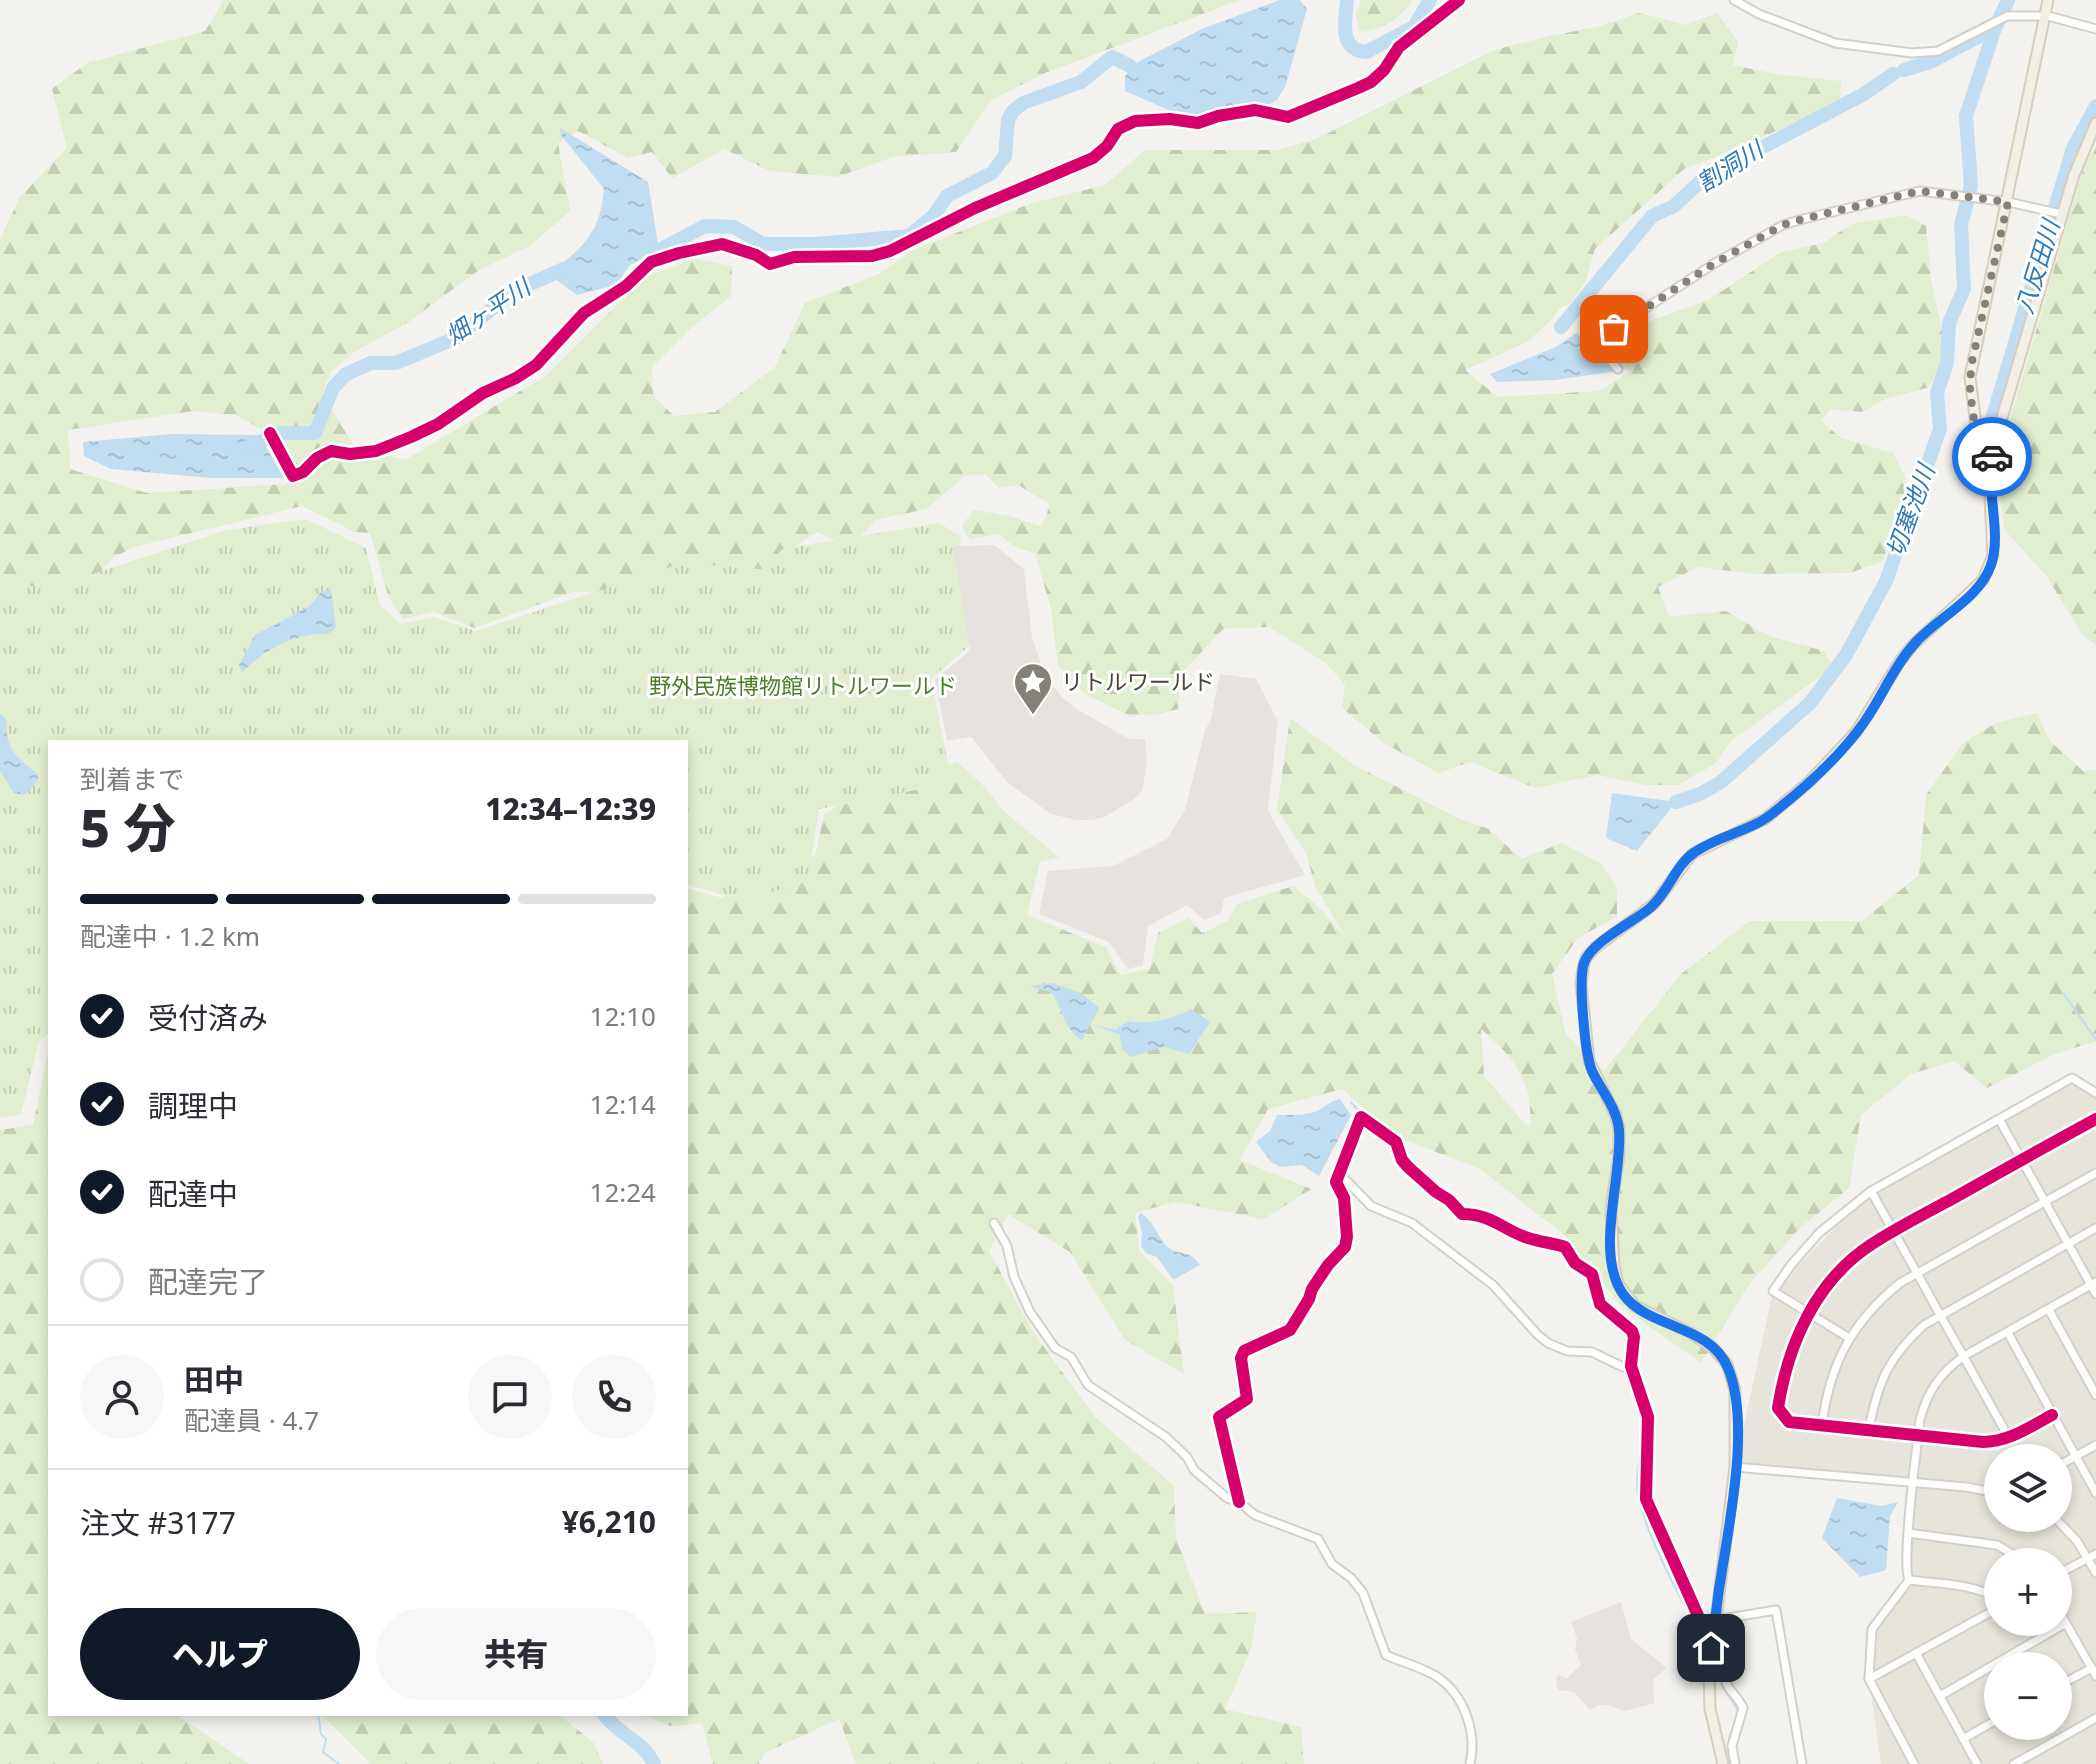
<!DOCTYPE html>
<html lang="ja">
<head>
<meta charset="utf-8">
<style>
	:root { --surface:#fff; --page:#f7f7f7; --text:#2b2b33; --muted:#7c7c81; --line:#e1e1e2; --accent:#111827 }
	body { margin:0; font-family:"Noto Sans","Noto Sans JP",sans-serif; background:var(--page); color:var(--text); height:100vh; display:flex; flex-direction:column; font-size:30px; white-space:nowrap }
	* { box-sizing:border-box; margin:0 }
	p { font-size:26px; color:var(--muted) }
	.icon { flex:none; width:44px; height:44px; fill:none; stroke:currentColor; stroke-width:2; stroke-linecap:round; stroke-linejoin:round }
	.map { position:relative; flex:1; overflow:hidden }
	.details { position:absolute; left:48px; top:740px; width:640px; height:976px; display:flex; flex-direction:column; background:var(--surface); border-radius:0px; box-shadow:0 4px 12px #0003 }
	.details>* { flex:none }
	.controls { position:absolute; left:1984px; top:1444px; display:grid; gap:16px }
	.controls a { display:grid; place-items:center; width:88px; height:88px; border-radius:50%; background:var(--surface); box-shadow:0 4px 12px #0003; font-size:40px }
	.pin { position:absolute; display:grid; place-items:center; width:68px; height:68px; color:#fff; margin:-34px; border-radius:16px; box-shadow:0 4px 12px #0006 }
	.courier { position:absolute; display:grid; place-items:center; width:80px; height:80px; margin:-40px; border:6px solid #1a73e8; border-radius:50%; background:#fff; color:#222; box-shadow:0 2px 10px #0007 }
	.head em { font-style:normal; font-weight:800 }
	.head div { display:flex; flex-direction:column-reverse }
	.head { display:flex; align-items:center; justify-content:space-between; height:136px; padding:0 32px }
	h1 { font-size:52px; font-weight:800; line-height:60px }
	.bar { display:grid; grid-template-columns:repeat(4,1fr); gap:12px 8px; align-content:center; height:96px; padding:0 32px }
	.bar i { height:10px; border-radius:6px; background:var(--line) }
	.bar .selected { background:var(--accent) }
	.bar p { grid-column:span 4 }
	.line { display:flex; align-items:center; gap:20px; padding:0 32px; border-top:2px solid var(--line) }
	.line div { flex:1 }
	.round { display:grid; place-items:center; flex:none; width:84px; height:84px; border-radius:42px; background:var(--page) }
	ol { padding:0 32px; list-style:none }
	li { display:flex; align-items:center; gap:24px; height:88px }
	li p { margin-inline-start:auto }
	li .icon { padding:8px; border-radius:50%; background:var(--accent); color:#fff; stroke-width:4 }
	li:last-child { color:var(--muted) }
	li i { width:44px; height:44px; border:4px solid var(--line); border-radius:50% }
	.button { display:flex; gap:16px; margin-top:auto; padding:16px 32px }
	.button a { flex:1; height:92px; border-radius:48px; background:var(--accent); color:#fff; font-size:32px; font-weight:800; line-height:92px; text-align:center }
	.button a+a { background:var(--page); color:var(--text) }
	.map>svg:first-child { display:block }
	.residential { fill:#e7e4dc; fill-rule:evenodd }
	.forest { fill:url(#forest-firs); fill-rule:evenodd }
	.park { fill:url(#park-tufts) }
	.parking { fill:#e6e3df }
	.water { fill:url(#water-ripples) }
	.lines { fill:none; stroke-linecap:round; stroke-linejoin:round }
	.stream { stroke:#c0ddf1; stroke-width:2 }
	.river { stroke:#c0ddf1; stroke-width:14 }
	.minor-casing { stroke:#d2d0cb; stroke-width:11 }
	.major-casing { stroke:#d6cebb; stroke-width:13 }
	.minor { stroke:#fdfdfc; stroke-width:7 }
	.major { stroke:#f2efe6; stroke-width:9 }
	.cycleway-casing { stroke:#fff; stroke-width:17 }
	.cycleway { stroke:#d6006c; stroke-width:12 }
	.done { stroke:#868178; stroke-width:8; stroke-dasharray:0 14.4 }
	.route { stroke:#1a73e8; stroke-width:10 }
	.labels { text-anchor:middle; stroke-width:6; stroke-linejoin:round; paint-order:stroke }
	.poi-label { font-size:22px; fill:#4b4439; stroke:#fff; text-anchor:start }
	.park-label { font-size:22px; fill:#4a7f2a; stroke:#fff }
	.water-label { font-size:24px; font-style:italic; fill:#2e7ab2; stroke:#fff }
</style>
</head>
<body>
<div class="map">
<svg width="2096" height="1764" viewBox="0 0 2096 1764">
	<defs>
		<pattern id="forest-firs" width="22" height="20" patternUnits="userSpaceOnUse" patternTransform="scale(2)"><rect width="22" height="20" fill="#e1eecf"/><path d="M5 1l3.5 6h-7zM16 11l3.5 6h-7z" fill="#c3cdb2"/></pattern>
		<pattern id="park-tufts" width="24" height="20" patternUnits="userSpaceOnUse" patternTransform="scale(2)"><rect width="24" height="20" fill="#e1eecf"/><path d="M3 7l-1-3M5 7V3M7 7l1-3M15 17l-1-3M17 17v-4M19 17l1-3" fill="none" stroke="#c3cdb2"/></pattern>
		<pattern id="water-ripples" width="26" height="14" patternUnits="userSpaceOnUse" patternTransform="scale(2)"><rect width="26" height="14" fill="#c0ddf1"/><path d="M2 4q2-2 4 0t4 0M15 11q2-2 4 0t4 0" fill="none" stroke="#a6bfcf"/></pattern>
	</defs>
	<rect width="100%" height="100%" fill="#f4f2ee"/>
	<path class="residential" d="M2072,1078L2096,1093V1764H1881L1869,1679L1870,1637L1907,1586L1914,1483L1735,1467L1773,1291L1871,1191ZM1998,1458H2058V1518H1998ZM1998,1562H2058V1622H1998ZM1998,1666H2058V1726H1998Z"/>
	<g class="forest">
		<path d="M224,0H1240L1045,73L991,100L956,152L893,157L837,177L770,171L724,149L672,178L652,152L628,158L578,131L558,143L570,211L530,246L479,270L407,323L354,352L330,373L322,394L354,446L405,460L547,375L645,277L694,259L732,266L731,296L690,329L652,367L653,395L674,416L715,412L775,367L805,303L881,273L911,251L1032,203L1105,185L1145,150H1277L1316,139L1494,50L1550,36L1597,27L1639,13L1686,25L1717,13L1738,41L1733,65L1776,74L1841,81L1840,102L1741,147L1684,169L1595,249L1585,283L1570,303L1559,309L1550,321L1527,342L1465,370L1498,397L1599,391L1629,372L1617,353L1620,337L1645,323L1710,299L1781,252L1824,243L1851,224L1906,215L1926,226L1931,280L1943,335L1940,371L1927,388L1885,399L1862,412L1831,409L1821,421L1841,438L1893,453C1912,488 1911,489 1895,524C1890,536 1887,549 1883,561L1850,573L1755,574L1698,567L1658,587L1669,617L1726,611L1769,636L1824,651L1833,667L1730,742L1716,763L1678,785H1646L1597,775L1535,788L1470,762L1438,773L1384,743L1342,708L1345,685L1326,663L1269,627L1223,629L1181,674L1178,709L1159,714L1130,716L1087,695L1058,666L1051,609L1035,553L1017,548L998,534L970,539L961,526L974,510L1009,516L1039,526L1046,519L1049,504L1018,485L999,488L985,474L966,475L926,509L876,520L850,547L817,532L789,551L776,574L643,591L573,592L474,628L434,612L403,619L389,598L370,533L355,532L302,506L134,547L112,558L79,598L25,591L0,581V239L20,197L67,148L52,89L87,63L205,31ZM193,411L235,415L263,430L275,429L287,484L147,493L70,469L68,430Z"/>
		<path d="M1361,0H1412C1401,19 1382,30 1360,32L1356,15Z"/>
		<path d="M2096,145V645L2083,636L2047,577L2004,529L1999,486L2005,437L2083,169Z"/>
		<path d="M2037,713L2050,741L2083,771L2096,769V1041L2053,1055L1987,1088L1954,1061L1911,1074L1861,1115L1849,1188L1799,1229L1750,1283L1701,1363L1621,1306L1563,1234L1480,1169L1395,1136L1342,1089L1268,1109L1240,1160L1311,1189L1264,1219L1175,1202L1135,1213L1139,1250L1173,1286L1184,1374L1125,1340L1070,1252L1008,1214L989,1251L1033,1332L1095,1417L1174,1486L1176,1538L1205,1614L1257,1612L1251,1649L1225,1709L1301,1727L1304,1764H856L839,1719L765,1753L759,1764H713L702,1723L671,1726L639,1714H686V888L722,898L739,883L802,868L816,853L824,814C863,789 912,772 957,762L980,782L1007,814L1059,857L1040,862L1027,915L1106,947L1121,976L1150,968L1158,933L1188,918L1202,933L1228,921L1237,904L1293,886L1319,907L1345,937L1315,886L1306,853L1277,810L1290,718L1354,765L1460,819L1489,829L1521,859L1562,843L1600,863L1617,887V916L1578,938L1552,974L1566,1035L1604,1071L1681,974L1750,921H1862L1919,875L1926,795L1963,743L1996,723ZM1481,1029C1514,1057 1533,1081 1530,1126L1525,1124L1484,1076Z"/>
		<path d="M50,1043V1714H176L249,1764H0V1130L33,1125Z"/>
		<path d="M321,1714H558L594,1743L603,1764H371Z"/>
	</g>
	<path class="park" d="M306,519L366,548L380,605L400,624L434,617L476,631L683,563L761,569L783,549L939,523L960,536L974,642L931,679L952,783L819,809L808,881L743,901L686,884V742H50V1032L39,1042L21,1114L0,1118V582L50,588L227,530Z"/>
	<g class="parking">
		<path d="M994,545L1024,569L1032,638L1045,675L1061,696L1075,708L1129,739H1145L1147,759L1143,789L1134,799L1106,816L1092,820H1076L1051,814L1007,782L971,737L947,741L935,680L970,650L953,546Z"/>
		<path d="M1220,674L1256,679L1278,721L1268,811L1305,875L1224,898L1221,913L1204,920L1187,905L1148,926L1143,965L1128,969L1109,942L1039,914L1048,871L1113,866L1167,839L1185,810L1205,730L1210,722Z"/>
		<path d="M1621,1602L1631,1639L1667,1668L1653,1679L1654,1703L1624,1711L1608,1705H1598L1590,1710L1574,1692L1559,1690L1556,1685L1557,1675L1567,1678L1581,1665L1575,1649L1577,1638L1571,1622Z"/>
	</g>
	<g class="water">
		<path d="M1280,0H1300L1307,9L1285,87L1277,100L1267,106H1240L1185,117L1125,91V77L1130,66L1204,28Z"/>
		<path d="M560,128L648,182L659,250L630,265L616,285L577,295L548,274C583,248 600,234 604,189L561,135Z"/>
		<path d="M1576,333L1618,371L1555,380L1497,382L1490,374L1556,347Z"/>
		<path d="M172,434L259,435L284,478H211L111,469L84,456L83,442Z"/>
		<path d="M331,590L336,627L330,633C294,634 268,647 242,672L239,665L255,635L310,606L322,591Z"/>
		<path d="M0,714L6,719C6,749 15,757 38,774C39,783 31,790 23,795L14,793L0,771Z"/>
		<path d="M1612,793L1676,802L1637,851L1606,838Z"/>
		<path d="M1052,983L1081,993L1099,1008L1082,1040C1065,1030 1063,1012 1054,996C1049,989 1038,990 1031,986Z"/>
		<path d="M1191,1009L1210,1022L1189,1054L1164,1047L1131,1057L1122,1049L1120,1035L1095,1025L1115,1030L1128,1021C1143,1026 1178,1018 1191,1009Z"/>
		<path d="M1340,1099L1351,1115L1319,1176L1302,1165L1281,1167L1271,1162L1256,1142L1270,1131L1277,1115C1290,1115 1304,1116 1317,1111C1325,1107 1330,1101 1340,1099Z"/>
		<path d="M1140,1213C1155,1221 1156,1236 1168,1247C1180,1257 1189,1248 1200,1265L1175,1279L1172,1278L1157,1257L1146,1253L1141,1246L1142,1232L1138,1217Z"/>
		<path d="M1837,1498L1882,1506L1898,1502L1890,1516L1886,1570L1860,1577L1822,1538Z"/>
	</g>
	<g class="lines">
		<g class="stream">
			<path d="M2064,994L2096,1040"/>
			<path d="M1351,1102L1360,1113"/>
			<path d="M1366,1116L1390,1134"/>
			<path d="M1468,1211C1489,1208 1507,1222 1524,1233"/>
			<path d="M1537,1237L1558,1242"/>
			<path d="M1569,1260L1572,1266L1589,1280L1599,1311L1627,1333L1629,1338L1627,1364"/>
			<path d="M1627,1370C1630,1387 1640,1401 1643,1418C1646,1440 1636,1463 1637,1486C1639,1522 1686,1615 1710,1643"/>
			<path d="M1722,1682C1723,1694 1735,1701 1739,1713C1731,1731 1724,1744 1731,1764"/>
			<path d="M318,1714L321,1734L326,1739L323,1752L339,1764"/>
		</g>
		<g class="river">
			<path d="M1347,0C1346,19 1337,49 1366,52L1414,27L1430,0"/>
			<path d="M1904,70L1930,62L1995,28"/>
			<path d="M641,253L659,250L705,226L734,227L763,244H816L909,236L934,215L947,196L992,173L1005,156L1008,120L1013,111L1023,103L1081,82L1112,57L1130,66"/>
			<path d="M1561,327L1652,216L1674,206L1704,178L1864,94L1893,74"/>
			<path d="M1988,433L2073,148L2096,106"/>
			<path d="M248,447L280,433H315L333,388L346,374L371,363H396L458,337L512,292L566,268"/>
			<path d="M1676,802L1700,794L1721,782L1810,703L1846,655L1886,581L1940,429L1937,393L1947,363L1949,323L1964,289L1961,225L1971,186L1966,116L1995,28L2008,0"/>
			<path d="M604,1714C618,1735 643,1740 654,1764"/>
		</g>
		<g class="minor-casing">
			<g id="minor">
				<path d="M1734,0L1759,14L1835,43L1912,53L1938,51L2007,16H2048L2096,29"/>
				<path d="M1618,369L1594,343L1596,337L1605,329H1614L1715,263L1783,225L1803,219L1920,191L2008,202L2062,214"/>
				<path d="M270,433L293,476L303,472L317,458L331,451L350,454L376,451L411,437L438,424L483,393L516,378L536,365L584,313L626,286L651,262L679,253L722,244L756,255L770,264L794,257L872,256L890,251L975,208L1093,158L1107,146L1118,129L1135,121L1170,119L1198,123L1218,116L1255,110L1288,117L1358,88L1371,82L1384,70L1399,47L1459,0"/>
				<path d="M1999,1119L2096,1294"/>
				<path d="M1340,1174L1371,1206L1412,1223L1493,1285L1538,1335L1548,1343L1567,1351L1592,1352L1623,1367L1631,1368"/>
				<path d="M1871,1191L2009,1438"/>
				<path d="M994,1223L1007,1246L1014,1277L1030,1312L1055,1348L1071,1357L1088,1385L1166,1437L1187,1457L1194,1470L1227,1498L1239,1502L1255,1515L1318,1539L1332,1564L1351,1578L1363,1593L1386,1655C1403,1663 1423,1667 1439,1678C1465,1697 1477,1733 1470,1764"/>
				<path d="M2049,1310L2096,1395"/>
				<path d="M2008,1333L2096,1493"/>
				<path d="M1849,1338L1773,1291L1791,1265L1819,1233L1871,1191L2072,1078L2096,1093"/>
				<path d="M2052,1415C2030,1427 2008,1442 1983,1442L1789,1422L1778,1408C1788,1344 1816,1280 1872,1244C1898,1227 1926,1213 1952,1199C2000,1172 2048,1145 2096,1119"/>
				<path d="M1822,1425C1830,1363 1852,1322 1900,1283L2096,1173"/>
				<path d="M1869,1429C1878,1382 1888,1358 1924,1325L2096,1228"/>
				<path d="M2058,1466L2096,1445"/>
				<path d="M1735,1467L1966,1487L1998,1493"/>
				<path d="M1239,1502L1219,1417L1247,1399L1241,1358L1244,1351L1290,1330L1309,1299L1312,1289L1328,1265L1345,1247L1347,1237L1344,1198L1336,1182L1361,1117L1396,1142L1402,1160L1408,1167L1436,1192L1449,1200L1462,1214C1492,1214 1503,1230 1528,1238C1540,1242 1553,1243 1565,1247L1575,1263L1592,1274L1600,1304L1632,1331L1634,1337L1631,1366L1648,1417L1646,1499L1700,1620L1705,1626L1714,1630"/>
				<path d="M2055,1518L2077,1541L2096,1573"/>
				<path d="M1908,1533L1997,1545L2026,1562"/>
				<path d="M2058,1574L2096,1554"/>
				<path d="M1909,1580C1937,1584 1973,1583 1998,1599"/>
				<path d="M2058,1609L2096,1676"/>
				<path d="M1719,1619C1727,1640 1720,1665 1725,1680C1728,1691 1739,1697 1743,1708L1732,1746L1735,1764"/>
				<path d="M1716,1620L1776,1610L1802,1764"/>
				<path d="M1916,1653L1977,1764"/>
				<path d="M1869,1679L1998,1608"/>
				<path d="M2058,1686L2092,1668"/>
				<path d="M1940,1696L2066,1623"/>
				<path d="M1963,1739L1998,1719"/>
				<path d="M1914,1764L1869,1679L1872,1629L1909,1580C1901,1562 1917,1447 1920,1420C1927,1392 1940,1373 1964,1356L2096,1282"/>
				<path d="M2014,1764L2096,1718"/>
			</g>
		</g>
		<g class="major-casing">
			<g id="major">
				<path d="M1994,450L1977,433L1970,377L2048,0"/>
				<path d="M1723,1764L1710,1709L1709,1675L1735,1467V1390L1727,1364L1713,1348L1689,1332L1635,1306L1618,1284L1614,1267L1611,1209L1619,1155V1128L1615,1114L1589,1061L1581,984L1583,968L1586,958L1595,948L1654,904L1692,854L1765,819L1809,782L1856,732L1900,661L1913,645L1983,580L1993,555L1989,478L1996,438L2074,175L2096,123"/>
			</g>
		</g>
		<use href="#minor" class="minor"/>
		<use href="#major" class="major"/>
		<g class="cycleway-casing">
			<g id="cycleway">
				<path d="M270,433L293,476L303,472L317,458L331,451L350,454L376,451L411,437L438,424L483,393L516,378L536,365L584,313L626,286L651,262L679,253L722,244L756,255L770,264L794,257L872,256L890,251L975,208L1093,158L1107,146L1118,129L1135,121L1170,119L1198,123L1218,116L1255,110L1288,117L1358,88L1371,82L1384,70L1399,47L1459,0"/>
				<path d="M2052,1415C2030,1427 2008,1442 1983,1442L1789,1422L1778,1408C1788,1344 1816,1280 1872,1244C1898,1227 1926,1213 1952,1199C2000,1172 2048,1145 2096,1119"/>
				<path d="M1239,1502L1219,1417L1247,1399L1241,1358L1244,1351L1290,1330L1309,1299L1312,1289L1328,1265L1345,1247L1347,1237L1344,1198L1336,1182L1361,1117L1396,1142L1402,1160L1408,1167L1436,1192L1449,1200L1462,1214C1492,1214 1503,1230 1528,1238C1540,1242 1553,1243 1565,1247L1575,1263L1592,1274L1600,1304L1632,1331L1634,1337L1631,1366L1648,1417L1646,1499L1700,1620L1705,1626L1714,1630"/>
			</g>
		</g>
		<use href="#cycleway" class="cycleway"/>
	</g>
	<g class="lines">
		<path class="done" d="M1614,329L1715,263L1783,225L1803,219L1920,191L2008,202L1971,366L1970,390L1975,429L1978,436L1994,450L1992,457"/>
		<path class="route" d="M1711,1648C1716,1626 1716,1605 1720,1583C1729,1524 1751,1423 1728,1368C1710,1324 1648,1329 1623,1294C1594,1252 1623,1176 1619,1130C1617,1108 1601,1090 1592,1071C1585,1054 1578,980 1584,963C1592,941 1632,923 1650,908C1669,892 1675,865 1695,852C1719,835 1750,832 1773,813C1806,787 1841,756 1865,721C1883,695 1894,666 1916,642C1939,617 1980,598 1991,565C2002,533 1986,492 1992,457"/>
	</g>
	<defs>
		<g id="sight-pin" transform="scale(2)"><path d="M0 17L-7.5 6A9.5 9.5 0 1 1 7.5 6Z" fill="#868178" stroke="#fff"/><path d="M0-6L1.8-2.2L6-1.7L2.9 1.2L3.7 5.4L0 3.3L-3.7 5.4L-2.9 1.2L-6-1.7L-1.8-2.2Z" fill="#fff"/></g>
	</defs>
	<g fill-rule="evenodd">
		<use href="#sight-pin" x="1033" y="682"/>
	</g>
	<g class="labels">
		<g class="poi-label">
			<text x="1061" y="690">リトルワールド</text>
		</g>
		<g class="park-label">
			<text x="803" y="694">野外民族博物館リトルワールド</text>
		</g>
		<g class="water-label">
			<text transform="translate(1730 167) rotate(-32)" y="8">割洞川</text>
			<text transform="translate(2038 267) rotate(-73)" y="8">八反田川</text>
			<text transform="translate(488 312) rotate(-34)" y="8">畑ヶ平川</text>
			<text transform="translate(1911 511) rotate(-70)" y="8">切塞池川</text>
		</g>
	</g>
</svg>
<div class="controls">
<a><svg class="icon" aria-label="layers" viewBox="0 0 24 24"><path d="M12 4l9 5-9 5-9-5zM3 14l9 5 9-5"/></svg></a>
<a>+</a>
<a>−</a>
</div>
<div class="pin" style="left:1614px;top:329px;background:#ea580c"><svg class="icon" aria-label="bag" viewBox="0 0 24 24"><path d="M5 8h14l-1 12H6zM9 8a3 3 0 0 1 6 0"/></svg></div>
<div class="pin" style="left:1711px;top:1648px;background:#1f2937"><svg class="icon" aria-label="home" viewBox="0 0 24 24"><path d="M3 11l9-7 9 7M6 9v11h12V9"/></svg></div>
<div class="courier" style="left:1992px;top:457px"><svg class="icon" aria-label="car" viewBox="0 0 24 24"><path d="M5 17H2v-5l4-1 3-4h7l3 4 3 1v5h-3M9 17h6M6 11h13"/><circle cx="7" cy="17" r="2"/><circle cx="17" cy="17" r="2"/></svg></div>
<section class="details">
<div class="head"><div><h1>5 分</h1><p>到着まで</p></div><em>12:34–12:39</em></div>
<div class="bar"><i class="selected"></i><i class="selected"></i><i class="selected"></i><i></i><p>配達中 · 1.2 km</p></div>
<ol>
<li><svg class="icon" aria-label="check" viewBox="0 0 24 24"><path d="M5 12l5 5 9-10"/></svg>受付済み<p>12:10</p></li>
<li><svg class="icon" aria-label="check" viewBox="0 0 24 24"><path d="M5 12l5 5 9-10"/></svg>調理中<p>12:14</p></li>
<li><svg class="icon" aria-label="check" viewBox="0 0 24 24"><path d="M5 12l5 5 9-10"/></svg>配達中<p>12:24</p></li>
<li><i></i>配達完了</li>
</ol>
<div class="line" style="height:144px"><a class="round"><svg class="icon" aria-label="person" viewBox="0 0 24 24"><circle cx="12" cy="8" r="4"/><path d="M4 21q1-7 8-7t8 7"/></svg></a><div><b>田中</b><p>配達員 · 4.7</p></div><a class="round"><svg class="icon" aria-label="chat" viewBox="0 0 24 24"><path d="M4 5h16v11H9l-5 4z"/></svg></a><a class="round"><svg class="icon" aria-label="phone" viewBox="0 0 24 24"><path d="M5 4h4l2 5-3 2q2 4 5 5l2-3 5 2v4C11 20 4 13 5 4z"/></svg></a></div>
<div class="line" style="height:104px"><div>注文 #3177</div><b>¥6,210</b></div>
<div class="button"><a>ヘルプ</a><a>共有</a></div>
</section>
</div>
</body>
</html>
